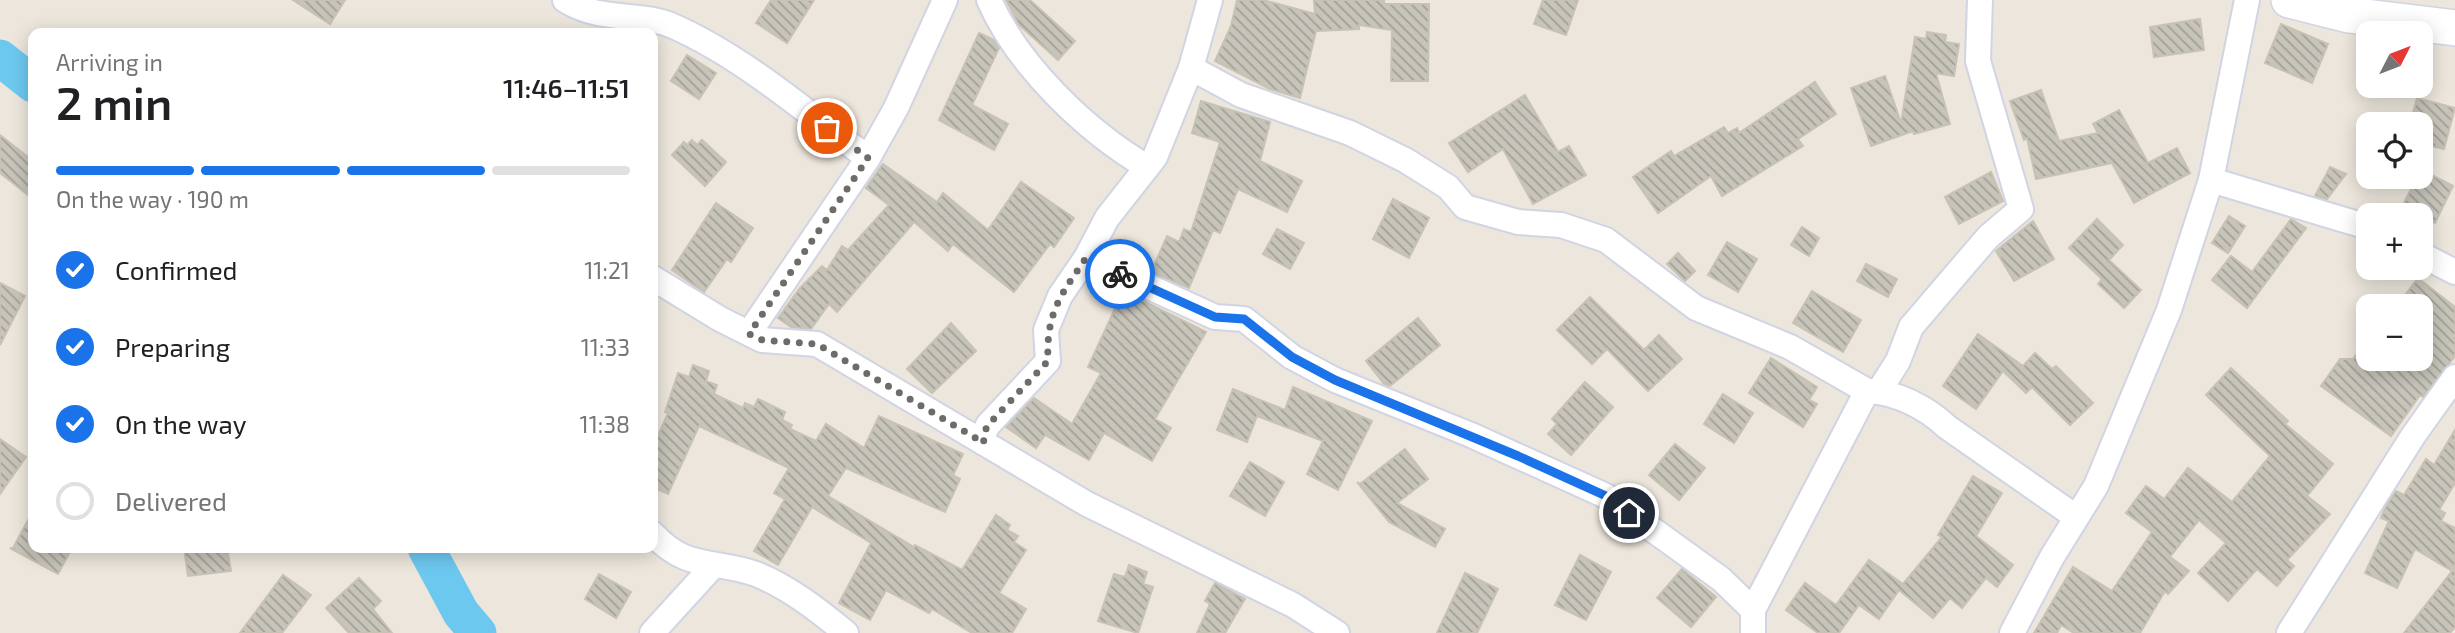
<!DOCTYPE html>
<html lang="en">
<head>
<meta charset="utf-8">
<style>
	:root { --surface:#fff; --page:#f6f6f6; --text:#202124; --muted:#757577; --line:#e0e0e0; --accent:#1a73e8 }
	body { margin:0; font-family:"Exo 2",sans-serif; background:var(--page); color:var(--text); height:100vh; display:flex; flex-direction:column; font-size:26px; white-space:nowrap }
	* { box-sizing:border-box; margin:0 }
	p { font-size:23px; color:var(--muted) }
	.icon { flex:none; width:38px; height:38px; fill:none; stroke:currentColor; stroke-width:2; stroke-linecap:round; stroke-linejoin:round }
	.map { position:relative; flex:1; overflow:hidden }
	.side { position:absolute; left:28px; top:28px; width:630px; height:525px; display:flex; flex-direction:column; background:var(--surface); border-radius:14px; box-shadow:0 4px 18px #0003 }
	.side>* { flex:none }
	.needle { width:46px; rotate:48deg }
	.controls { position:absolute; left:2356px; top:21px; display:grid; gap:14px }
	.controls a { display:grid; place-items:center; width:77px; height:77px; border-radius:14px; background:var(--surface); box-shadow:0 4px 18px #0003; font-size:35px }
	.pin { position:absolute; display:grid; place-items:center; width:60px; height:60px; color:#fff; margin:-30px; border:4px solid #fff; border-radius:50%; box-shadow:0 2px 7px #0007 }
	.courier { position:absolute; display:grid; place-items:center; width:70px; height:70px; margin:-35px; border:5px solid #1a73e8; border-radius:50%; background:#fff; color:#222; box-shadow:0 2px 9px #0007 }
	.head em { font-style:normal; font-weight:600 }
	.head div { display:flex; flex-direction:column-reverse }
	.head { display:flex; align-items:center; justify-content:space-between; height:119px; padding:0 28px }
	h1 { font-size:46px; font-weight:600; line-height:52px }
	.bar { display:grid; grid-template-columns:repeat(4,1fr); gap:10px 7px; align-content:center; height:84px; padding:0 28px }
	.bar i { height:9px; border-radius:5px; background:var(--line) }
	.bar .on { background:var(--accent) }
	.bar p { grid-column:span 4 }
	ol { padding:0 28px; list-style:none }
	li { display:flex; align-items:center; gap:21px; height:77px }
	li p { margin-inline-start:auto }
	li .icon { padding:7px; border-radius:50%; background:var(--accent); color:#fff; stroke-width:4 }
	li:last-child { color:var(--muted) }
	li i { width:38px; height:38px; border:4px solid var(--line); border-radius:50% }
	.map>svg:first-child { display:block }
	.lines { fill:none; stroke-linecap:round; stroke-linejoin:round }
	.river { stroke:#6dc8f0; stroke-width:37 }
	.building { fill:url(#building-back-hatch); stroke:#c8c2b5; stroke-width:2 }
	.street-casing { stroke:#d1d4e3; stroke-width:28 }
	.secondary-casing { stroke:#d1d4e3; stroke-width:38 }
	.street { stroke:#fff; stroke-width:24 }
	.secondary { stroke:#fff; stroke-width:35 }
	.done { stroke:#6e6c68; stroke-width:7; stroke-dasharray:0 12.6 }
	.route { stroke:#1a73e8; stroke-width:9 }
</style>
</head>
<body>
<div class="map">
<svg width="2455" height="633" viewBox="0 0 2455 633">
	<defs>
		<pattern id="building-back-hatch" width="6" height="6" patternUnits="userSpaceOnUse" patternTransform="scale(1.75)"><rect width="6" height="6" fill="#c7c4ba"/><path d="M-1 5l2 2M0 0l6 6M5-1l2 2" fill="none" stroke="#a29f97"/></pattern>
	</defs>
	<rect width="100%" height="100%" fill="#ece6dc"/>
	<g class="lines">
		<g class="river">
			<path d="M0,58L33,84"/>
			<path d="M426,548L461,613L478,633"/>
		</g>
	</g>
	<g class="building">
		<path d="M293,0H345L330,24Z"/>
		<path d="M771,0H814L787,43L756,23Z"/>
		<path d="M1006,0H1030L1075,41L1058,60L1019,25Z"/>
		<path d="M1237,0H1263L1315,14L1314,0H1384V4H1429L1428,81H1391L1392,30L1359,25V29L1316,31L1300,98L1270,89L1215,61L1231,26Z"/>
		<path d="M1543,0H1578L1566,35L1534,24Z"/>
		<path d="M2200,19L2204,50L2154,57L2150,27Z"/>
		<path d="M2281,24L2328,44L2312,83L2265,63Z"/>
		<path d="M1927,32L1946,35L1945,42L1959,44L1954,76L1936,73L1950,124L1914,134L1913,131L1871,146L1851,88L1885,76L1901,123L1915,37L1926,39Z"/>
		<path d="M979,33L994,40L999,48L972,105L1008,124L994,150L939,120Z"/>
		<path d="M687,55L716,73L699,99L671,81Z"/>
		<path d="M1815,82L1836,114L1798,139L1803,146L1722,196L1711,176L1658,213L1633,177L1671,151L1674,156L1724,127L1728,133L1737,128L1739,133Z"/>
		<path d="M2041,90L2059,141L2098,133L2093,124L2119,110L2148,163L2177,148L2190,173L2134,203L2112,163L2036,179L2027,138L2024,140L2010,101Z"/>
		<path d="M1525,95L1558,152L1569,146L1586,175L1533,204L1503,149L1468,172L1449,143Z"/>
		<path d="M2417,98L2455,108L2444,149L2420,143V124H2410Z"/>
		<path d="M1201,101L1270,122L1260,161L1302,181L1287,212L1238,189L1220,233L1213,230L1189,288L1151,272L1167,236L1179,242L1184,229L1191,232L1220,142L1192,133Z"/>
		<path d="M0,135L33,161V199L0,173Z"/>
		<path d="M692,140L697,145L702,140L726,162L705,186L672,155L684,142L687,145Z"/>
		<path d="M883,164L937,202L943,193L988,230L1021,182L1074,218L1054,247L1050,244L1014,292L953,244L948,251L914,222L837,312L829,304L811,329L791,327L778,318L800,288L822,266L827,270L842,246L848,250L889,205L866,188Z"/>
		<path d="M2330,167L2346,174L2327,199L2315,196Z"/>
		<path d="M2420,169L2453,186L2435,223L2402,207L2417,177H2420Z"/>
		<path d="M1991,172L2003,201L1959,224L1945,197Z"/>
		<path d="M1393,199L1429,218L1409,258L1373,239Z"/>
		<path d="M716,203L753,228L731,262L727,259L704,292L672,270Z"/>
		<path d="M2229,216L2245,226L2228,253L2212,243Z"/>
		<path d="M2097,219L2123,245L2109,260L2141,290L2124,308L2098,284L2102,279L2069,248Z"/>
		<path d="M2291,219L2306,228L2247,308L2212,280L2231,256L2252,272Z"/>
		<path d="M2033,221L2054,259L2014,281L1996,251Z"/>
		<path d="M1802,227L1819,238L1809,256L1791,245Z"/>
		<path d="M1277,229L1304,243L1290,269L1263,254Z"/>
		<path d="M1727,242L1757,259L1738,292L1708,275Z"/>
		<path d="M1678,253L1695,271L1685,281L1667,264Z"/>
		<path d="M1866,264L1897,279L1888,297L1857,281Z"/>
		<path d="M2418,278L2455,307V356L2423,397L2420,395L2391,436L2321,386L2340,359H2353L2368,341V359H2420V306H2397Z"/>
		<path d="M0,283L25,296L0,345Z"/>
		<path d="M1812,291L1861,320L1843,352L1793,323Z"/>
		<path d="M1133,296L1206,332L1155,419L1171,428L1152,461L1104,433L1089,460L1045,435L1036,448L1006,427L1034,398L1072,424L1101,373L1088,367L1119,300L1128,305Z"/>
		<path d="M1590,297L1644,350L1659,335L1682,359L1648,391L1607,349L1592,364L1557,330Z"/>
		<path d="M1418,318L1440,345L1390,386L1384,384L1366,361Z"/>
		<path d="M951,323L976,351L932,393L907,369Z"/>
		<path d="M1978,334L2023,366L2035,353L2052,369L2056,366L2093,403L2070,425L2032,387L2026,393L2003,371L1976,409L1943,386Z"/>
		<path d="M1771,358L1817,387L1809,400L1817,404L1803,427L1749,393Z"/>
		<path d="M693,365L709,371L706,381L717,385L714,394L743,408L745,403L754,407L758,399L785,412L782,420L792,425L790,429L816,441L826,424L864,448L879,416L963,454L953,475L960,479L945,512L846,468L828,496L914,547L915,545L962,570L996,515L1010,525L1007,530L1018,536L1014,542L1026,550L999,593L1026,609L1012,633H972L932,609L929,613L886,590L870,620L839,603L871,543L812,507L778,565L754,551L785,499L774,493L789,468L699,426L668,494L653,487V447L668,413L665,412L678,373L689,377Z"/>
		<path d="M2231,368L2288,421L2285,424L2333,464L2307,496L2330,514L2287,560L2294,566L2277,586L2257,569L2228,601L2198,573L2226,543L2199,520L2170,557L2189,571L2168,594L2165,591L2140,633H2074L2061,625L2057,633H2034L2073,567L2112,591L2152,532L2126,513L2146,486L2164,499L2188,468L2232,502L2270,456L2206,395Z"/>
		<path d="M1585,382L1613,407L1571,455L1548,434L1557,424L1552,419Z"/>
		<path d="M1293,387L1372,421L1338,490L1307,474L1323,441L1257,416L1247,442L1217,430L1233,389L1285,410Z"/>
		<path d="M1723,394L1753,413L1734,443L1704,424Z"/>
		<path d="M2455,430V483L2439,510L2445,513L2441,521L2455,528V627L2450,633H2404L2452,571L2415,549L2397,588L2365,573L2389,521L2381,518L2385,508L2396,491L2404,495L2426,459L2434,465Z"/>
		<path d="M0,439L26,457L0,494Z"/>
		<path d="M1675,444L1705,468L1679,500L1649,475Z"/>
		<path d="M1405,449L1428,479L1397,503L1445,529L1435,547L1389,522L1357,482L1360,484Z"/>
		<path d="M1250,462L1284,482L1265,516L1230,496Z"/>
		<path d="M1973,476L2002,493L1976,536L2013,565L1997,587L1986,578L1962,608L1950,598L1933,618L1899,590L1879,619L1859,605L1839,633H1818L1786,610L1805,583L1836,605L1869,560L1903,584L1942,537L1938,535Z"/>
		<path d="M33,511V548H72L58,574L10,548H13Z"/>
		<path d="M184,548H227L231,571L188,576Z"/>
		<path d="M1580,555L1611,572L1586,620L1555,605Z"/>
		<path d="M1129,565L1147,572L1143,584L1153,587L1138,633L1098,621L1114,574L1125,577Z"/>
		<path d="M1682,569L1716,597L1691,627L1657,598Z"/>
		<path d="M1465,573L1498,589L1477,633H1437Z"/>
		<path d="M599,574L631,592L616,618L585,599Z"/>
		<path d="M283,575L311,595L282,633H240Z"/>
		<path d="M359,578L381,601L373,609L392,633H349L326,608Z"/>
		<path d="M1215,583L1245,599L1225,633H1197L1210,604L1205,601Z"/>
	</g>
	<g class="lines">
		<g class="street-casing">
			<g id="street">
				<path d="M565,0C602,23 638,11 673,26C743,57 806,112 868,158"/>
				<path d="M989,0C1018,66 1086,131 1147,167"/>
				<path d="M1210,0L1191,68L1155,157L1107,218L1086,258L1060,296L1046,330L1048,361L988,425L983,435L984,443L1087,504L1293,605L1337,633"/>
				<path d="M1191,68L1241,95L1350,133L1405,160L1448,187L1465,207L1518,222L1561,225L1606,240L1696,308L1790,347L1867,391"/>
				<path d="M2211,180L2368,227"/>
				<path d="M2420,254L2455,272"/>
				<path d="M1086,258L1215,317L1244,319L1292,357L1335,380L1471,435L1606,496L1721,579L1753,610"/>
				<path d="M653,278L720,319L762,340L817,344L984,443"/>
				<path d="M749,333L868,158L896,108L945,0"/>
				<path d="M1879,391L1898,361L1911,327L1988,237L2021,209L1978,61L1980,0"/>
				<path d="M653,534C687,571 714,559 756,574C790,588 818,610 846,633"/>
				<path d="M652,633L714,565"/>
				<path d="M1753,633V610L1867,391C1896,392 1926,407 1947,427L2076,517"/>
				<path d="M2012,633L2052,557L2096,486L2169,310L2211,180L2247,0"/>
				<path d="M2289,633L2413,436L2455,377"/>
			</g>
		</g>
		<g class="secondary-casing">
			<path id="secondary" d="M2289,0L2349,15L2455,28"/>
		</g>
		<use href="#street" class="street"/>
		<use href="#secondary" class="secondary"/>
	</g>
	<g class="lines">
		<path class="done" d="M827,128L868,158L749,334L762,340L817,344L984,443L983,435L988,425L1048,361C1046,313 1060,296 1086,258L1120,274"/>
		<path class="route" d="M1120,274L1215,317L1244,319L1292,357L1335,380L1518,456L1606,496L1629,513"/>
	</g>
</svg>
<div class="controls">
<a><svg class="needle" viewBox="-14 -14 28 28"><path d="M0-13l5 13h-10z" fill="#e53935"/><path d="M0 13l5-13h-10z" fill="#757577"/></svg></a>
<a><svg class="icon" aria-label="locate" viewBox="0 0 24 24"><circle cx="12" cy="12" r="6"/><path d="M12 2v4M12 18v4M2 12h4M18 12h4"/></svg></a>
<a>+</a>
<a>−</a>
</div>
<div class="pin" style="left:827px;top:128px;background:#ea580c"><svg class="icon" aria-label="bag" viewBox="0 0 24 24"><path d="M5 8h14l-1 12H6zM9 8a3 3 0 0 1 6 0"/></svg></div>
<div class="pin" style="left:1629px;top:513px;background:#1f2937"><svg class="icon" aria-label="home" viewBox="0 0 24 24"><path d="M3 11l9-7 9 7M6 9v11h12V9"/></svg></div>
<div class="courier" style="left:1120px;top:274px"><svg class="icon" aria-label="bike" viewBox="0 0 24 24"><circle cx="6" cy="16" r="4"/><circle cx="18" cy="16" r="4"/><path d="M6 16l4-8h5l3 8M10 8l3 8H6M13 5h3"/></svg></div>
<section class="side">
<div class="head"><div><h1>2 min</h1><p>Arriving in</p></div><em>11:46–11:51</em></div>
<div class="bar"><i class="on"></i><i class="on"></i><i class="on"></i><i></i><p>On the way · 190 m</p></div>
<ol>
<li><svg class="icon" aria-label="check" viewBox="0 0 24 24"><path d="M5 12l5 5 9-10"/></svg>Confirmed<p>11:21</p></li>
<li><svg class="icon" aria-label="check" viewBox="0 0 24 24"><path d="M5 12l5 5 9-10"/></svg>Preparing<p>11:33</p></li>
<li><svg class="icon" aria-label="check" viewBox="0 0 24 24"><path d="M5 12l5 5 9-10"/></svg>On the way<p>11:38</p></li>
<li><i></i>Delivered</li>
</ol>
</section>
</div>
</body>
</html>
